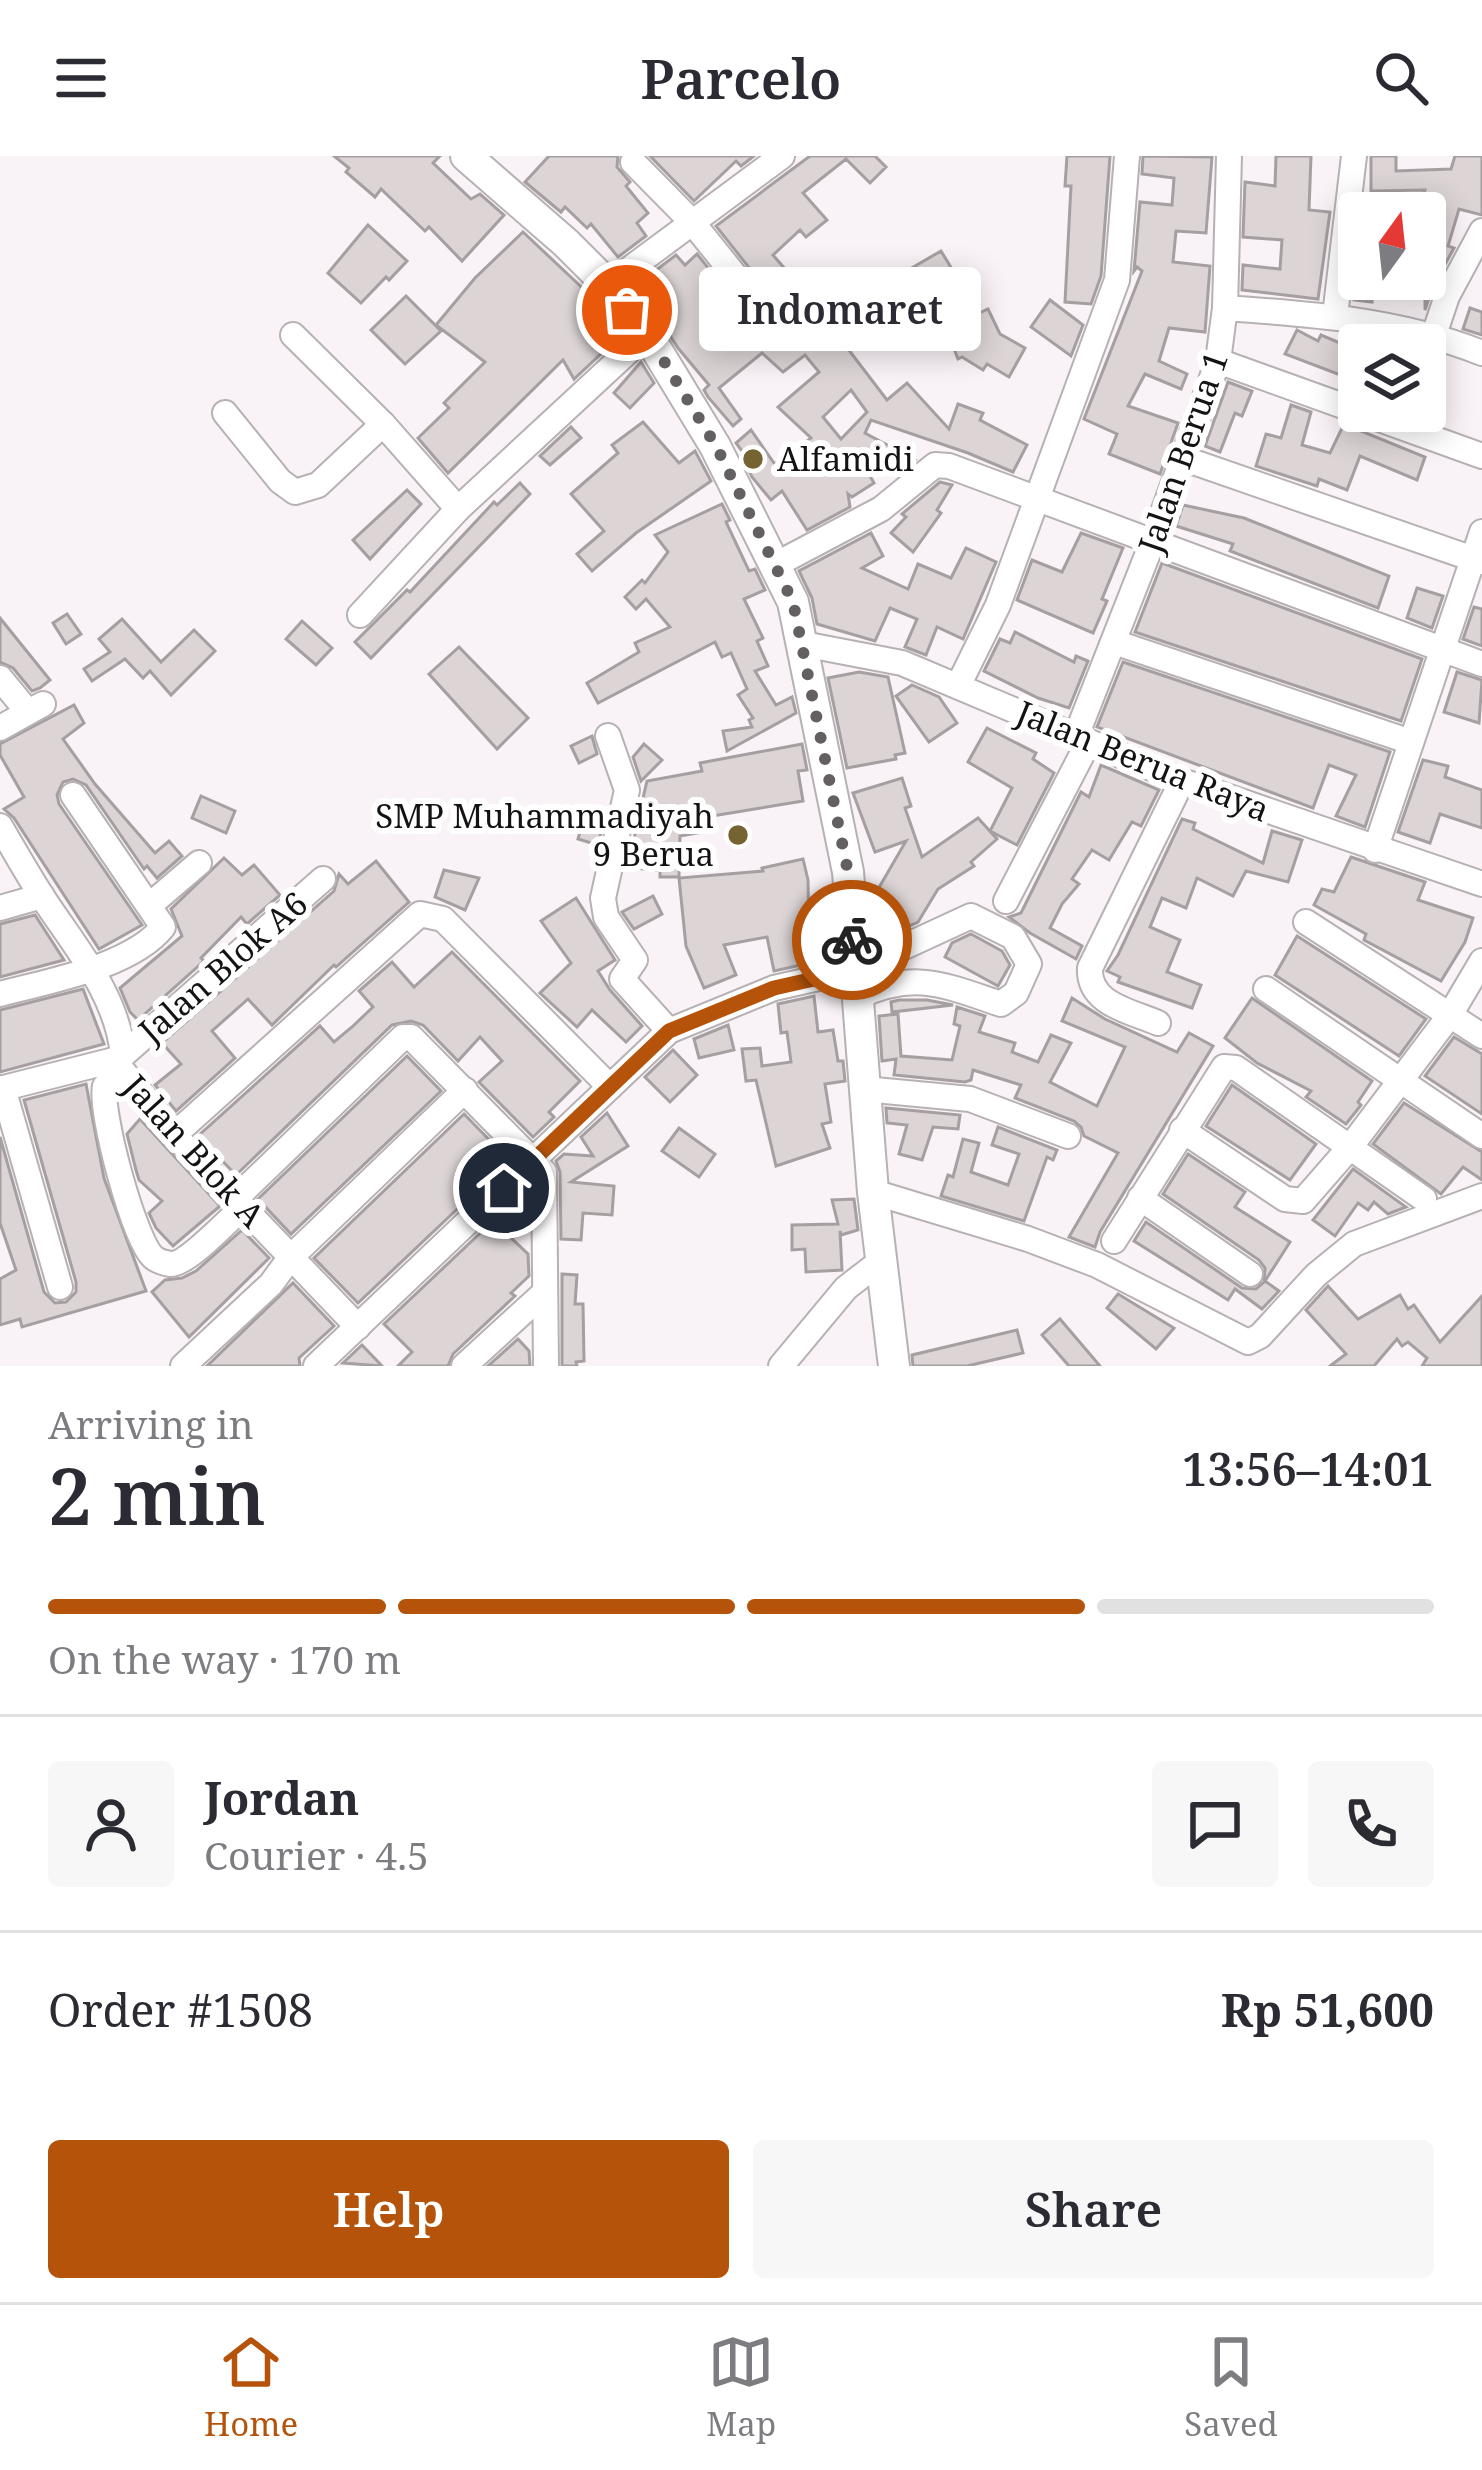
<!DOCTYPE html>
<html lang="en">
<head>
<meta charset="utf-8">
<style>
	:root { --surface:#fff; --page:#f7f7f7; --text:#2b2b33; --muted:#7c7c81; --line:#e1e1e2; --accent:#b45309 }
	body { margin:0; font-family:"Noto Serif",serif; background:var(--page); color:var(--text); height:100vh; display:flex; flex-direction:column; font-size:45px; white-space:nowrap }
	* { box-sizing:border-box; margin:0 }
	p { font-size:39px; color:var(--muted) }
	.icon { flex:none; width:66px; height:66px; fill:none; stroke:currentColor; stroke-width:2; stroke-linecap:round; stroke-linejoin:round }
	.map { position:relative; height:1210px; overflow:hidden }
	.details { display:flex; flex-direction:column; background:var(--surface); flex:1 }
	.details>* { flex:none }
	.needle { width:78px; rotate:15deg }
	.fabs { position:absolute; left:1338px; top:36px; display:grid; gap:24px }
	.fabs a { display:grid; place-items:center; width:108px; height:108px; border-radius:12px; background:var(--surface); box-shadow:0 6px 30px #0003; font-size:60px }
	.pin { position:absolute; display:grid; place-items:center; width:102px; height:102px; color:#fff; margin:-51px; border:6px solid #fff; border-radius:50%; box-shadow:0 3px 12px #0007 }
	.courier { position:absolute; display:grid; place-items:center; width:120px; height:120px; margin:-60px; border:9px solid #b45309; border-radius:50%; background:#fff; color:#222; box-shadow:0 3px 15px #0007 }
	.bubble { position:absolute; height:84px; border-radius:12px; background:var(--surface); box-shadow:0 6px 30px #0003; font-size:39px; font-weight:600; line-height:84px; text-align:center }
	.headline em { font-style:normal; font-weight:600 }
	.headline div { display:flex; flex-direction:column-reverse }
	.headline { display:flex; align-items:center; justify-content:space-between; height:204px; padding:0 48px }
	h1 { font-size:78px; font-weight:600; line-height:90px }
	.bar { display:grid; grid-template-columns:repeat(4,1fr); gap:18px 12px; align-content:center; height:144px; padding:0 48px }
	.bar i { height:15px; border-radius:9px; background:var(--line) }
	.bar .selected { background:var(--accent) }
	.bar p { grid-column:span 4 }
	.line { display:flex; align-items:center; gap:30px; padding:0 48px; border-top:3px solid var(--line) }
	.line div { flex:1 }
	.round { display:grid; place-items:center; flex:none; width:126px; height:126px; border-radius:12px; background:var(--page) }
	.action { display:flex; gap:24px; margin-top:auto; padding:24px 48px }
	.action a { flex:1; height:138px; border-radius:12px; background:var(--accent); color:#fff; font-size:48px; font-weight:600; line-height:138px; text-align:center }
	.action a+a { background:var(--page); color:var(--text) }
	header { display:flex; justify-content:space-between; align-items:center; height:156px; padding:0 48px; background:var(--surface); font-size:54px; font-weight:600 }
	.dock { display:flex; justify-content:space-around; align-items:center; height:168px; border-top:3px solid var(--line); background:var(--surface); font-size:33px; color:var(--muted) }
	.dock a { display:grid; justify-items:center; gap:6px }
	.dock .selected { color:var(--accent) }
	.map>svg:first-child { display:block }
	.building { fill:#dcd4d5; stroke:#a69fa1; stroke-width:3; fill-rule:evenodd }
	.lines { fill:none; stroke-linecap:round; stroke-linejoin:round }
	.minor-casing { stroke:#b7b1b4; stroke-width:28 }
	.major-casing { stroke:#b7b1b4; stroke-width:34 }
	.minor { stroke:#fff; stroke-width:24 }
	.major { stroke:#fff; stroke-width:30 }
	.done { stroke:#646062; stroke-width:12; stroke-dasharray:0 21.6 }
	.route { stroke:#b45309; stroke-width:15 }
	.poi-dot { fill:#756331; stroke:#fff; stroke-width:4.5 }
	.labels { text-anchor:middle; stroke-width:12; stroke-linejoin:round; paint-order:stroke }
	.street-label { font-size:33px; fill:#141213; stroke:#fff }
	.poi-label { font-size:33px; fill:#141213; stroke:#fff; text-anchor:start }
</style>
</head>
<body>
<header><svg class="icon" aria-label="menu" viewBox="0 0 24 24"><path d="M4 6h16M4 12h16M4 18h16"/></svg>Parcelo<svg class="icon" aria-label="search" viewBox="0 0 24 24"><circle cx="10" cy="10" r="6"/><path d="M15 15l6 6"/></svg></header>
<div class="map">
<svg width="1482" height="1210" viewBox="0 0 1482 1210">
	<rect width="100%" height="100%" fill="#f9f2f6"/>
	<g class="building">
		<path d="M334,0H440L433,7L471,43L480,38L504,59L462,105L429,71L425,75L381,33L375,41L346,16L349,12Z"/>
		<path d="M549,0H618L617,11L630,26L626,30L648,57L637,67L646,80L618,101L591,68L587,72L565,51L561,56L525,26Z"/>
		<path d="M650,0H754L741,10L736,5L694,45Z"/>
		<path d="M810,0H875L886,11L870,27L846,3L803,37L827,64L806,81L800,74L773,99L804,135L801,138L825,168L848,147L842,140L875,116L884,128L941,95L958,123L950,128L964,164L988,153L1000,178L1025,192L1009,221L987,208L983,214L962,201L958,203L932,138L918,147L916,144L848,193L887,244L907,227L949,273L958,248L983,257L980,264L1027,289L1013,316L968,297L871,264L865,277L915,304L909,309L900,299L869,318L874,327L852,341L848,338L850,351L807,374L782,335L771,344L752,321L749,315L754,311L736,287L751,274L774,307H780L811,282L778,251L819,216L805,199L783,216L762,197L719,232L741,263L733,270L708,241L704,234L709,229L678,192L658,161L661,158L648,144L655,137L643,124L676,99L685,109L697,98L717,123L713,126L736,151L758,150L765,142L762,128L716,70ZM851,234L867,256L841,283L823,261Z"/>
		<path d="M1067,0H1110L1101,120L1091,148L1065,146L1071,30H1065Z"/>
		<path d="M1143,0L1212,1L1206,77L1176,75L1173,106L1210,110L1205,176L1169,172L1159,205L1187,218L1181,233L1145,218L1128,250L1178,267L1160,318L1109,298L1117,278L1084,263L1142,115L1137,111L1134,115L1140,46L1172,49L1174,22L1142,18Z"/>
		<path d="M1276,0H1311L1309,54L1330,56L1318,143L1242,134L1243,109L1280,113L1282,84L1243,81L1245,26L1275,30Z"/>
		<path d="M1371,0H1396V15L1451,13L1455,0H1482V59L1459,53L1448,90L1454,92L1443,112L1440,110L1425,154V57H1418L1425,34L1371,35Z"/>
		<path d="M368,69L407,105L389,124L386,121L361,147L328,117Z"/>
		<path d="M523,76L593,142L622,178L574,223L563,204L448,317L418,282L449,252L444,247L485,206L436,169L475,122Z"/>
		<path d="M1356,123H1374L1372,146L1354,144Z"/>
		<path d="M406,140L441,175L405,208L371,174Z"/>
		<path d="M1050,144L1083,169L1071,200L1031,171Z"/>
		<path d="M1470,152L1482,156V179L1463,173Z"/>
		<path d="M1297,174L1318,185L1321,179L1359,195V226L1285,198Z"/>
		<path d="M641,206L654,227L630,252L614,237Z"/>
		<path d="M1228,226L1252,235L1242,260L1235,257L1220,296L1205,290Z"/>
		<path d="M1291,249L1311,256L1302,289L1330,297L1344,268L1425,301L1417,324L1360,300L1347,334L1319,323L1317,330L1256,310L1266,278L1281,282Z"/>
		<path d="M643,266L679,307L695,295L711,325L636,377L592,415L577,398L604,375L571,338L618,297L612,289Z"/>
		<path d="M571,271L581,282L550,309L540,300Z"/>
		<path d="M940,326L952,329L937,354L941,357L913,396L891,377L906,361L902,358Z"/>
		<path d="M520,327L530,338L371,502L355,486L407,434L410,436L494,346L497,349Z"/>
		<path d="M407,334L421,348L370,403L353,384Z"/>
		<path d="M722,348L730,364L726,366L749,415L755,413L765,434L744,443L763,482L757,485L768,510L755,515L776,549L792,541L796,557L727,595L723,575L752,571L749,564L753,562L738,539L747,533L731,497L722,501L715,486L598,547L587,527L639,496L635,487L670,471L646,443L636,453L625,441L642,424L645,427L668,396L655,379Z"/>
		<path d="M1183,349L1244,362L1389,420L1378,452L1230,395L1233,388L1176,370Z"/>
		<path d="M871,377L883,400L862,412L908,433L918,408L951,422L966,392L996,406L963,483L937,471L926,499L905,491L917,463L890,452L875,485L817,468L812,442L799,415Z"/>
		<path d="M1081,377L1123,392L1102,443L1107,445L1093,477L1017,444L1032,404L1062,416Z"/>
		<path d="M1162,407L1422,503L1401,565L1135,476Z"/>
		<path d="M1417,432L1443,440L1432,472L1407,462Z"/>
		<path d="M1474,451L1482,453V490L1463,483Z"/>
		<path d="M67,458L81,478L66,488L53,467Z"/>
		<path d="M0,462L50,524L40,532L32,535L13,512L0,506Z"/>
		<path d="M122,463L161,506L194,474L215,495L171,539L150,515L143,522L125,503L92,525L84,513L110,496L99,483Z"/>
		<path d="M302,465L332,492L316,509L286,483Z"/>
		<path d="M1015,476L1074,506L1076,500L1088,505L1069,552L1038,542L984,515L1000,483L1010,487Z"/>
		<path d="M459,491L528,562L497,593L429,518Z"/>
		<path d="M1123,506L1390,596L1365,671L1336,660L1356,619L1329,609L1313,652L1097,571Z"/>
		<path d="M859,516L888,521L905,597L895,599L896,603L847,612L828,522Z"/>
		<path d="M1457,516L1482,524L1479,567L1444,556Z"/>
		<path d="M912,529L939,541L957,567L929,586L896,540Z"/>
		<path d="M74,549L84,567L63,583L95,628L155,697L169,685L182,700L157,722L147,710L144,713L86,629L73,623L63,626L57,639L59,648L142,769L99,793L14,662L4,653L24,641L0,599V588Z"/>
		<path d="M987,572L1036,597L1033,603L1054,617L1017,689L990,675L1012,632L968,606Z"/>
		<path d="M592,580L597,598L579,607L571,590Z"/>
		<path d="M644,588L662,604L641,625L633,601Z"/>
		<path d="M802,588L807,614L798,615L803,645L706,661L708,675L680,680L679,721H660V714L632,712L635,676L647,625L702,615L700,607Z"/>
		<path d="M1423,604L1448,610L1445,621L1482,634V672L1440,658L1430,687L1398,676Z"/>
		<path d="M1101,609L1159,634L1141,670L1132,666L1109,704L1092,694L1072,723L1079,728L1062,748L1050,772L1082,790L1076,803L1030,777L1009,761L1021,757L1081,636L1089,641Z"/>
		<path d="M902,622L911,650L905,652L922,701L978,662L997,683L971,706L974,710L938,733L918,766L909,770L870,747L906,685L875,696L853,637Z"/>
		<path d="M201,640L235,655L226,677L192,662Z"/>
		<path d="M584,662L603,667L598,689L578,683Z"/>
		<path d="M1182,663L1195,667L1193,673L1263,707L1272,675L1302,684L1288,726L1246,715L1233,740L1197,722L1186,752L1162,742L1150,771L1180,784L1167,816L1201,829L1192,852L1118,826L1120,821L1107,815L1118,799Z"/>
		<path d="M1351,701L1425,726L1418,744L1473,762L1465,786L1441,825L1364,784L1366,778L1314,749L1322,733L1334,736Z"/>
		<path d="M224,702L242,719L254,709L280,739L247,768L241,761L201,802L204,805L138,864L130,856L120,832L182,780L171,753Z"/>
		<path d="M803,703L808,724L809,775H805L810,807L774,815L767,781L724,789L736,819L704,832L686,790L679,722L763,715L762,712Z"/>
		<path d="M376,705L409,746L336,811L334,809L272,869L248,843L212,875L235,902L176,955L155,929L181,908L162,887L334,735L339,718L348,728Z"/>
		<path d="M444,714L479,722L465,754L435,741Z"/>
		<path d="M653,740L662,758L634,773L622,756Z"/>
		<path d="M576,742L615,804L598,815L610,834L642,870L626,886L592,854L577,871L540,837L571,807L541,765Z"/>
		<path d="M35,759L64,804L0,821V768Z"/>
		<path d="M971,778L1002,795L1010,809L998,830L945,801L952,787Z"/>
		<path d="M1297,780L1426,863L1399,900L1275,819Z"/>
		<path d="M452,796L580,925L549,956L554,961L533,981L479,926L502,905L480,881L458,905L423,869L411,865L392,869L236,1019L198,980L320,870L334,886L352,871L373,851L359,835L392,806L414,831Z"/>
		<path d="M83,833L104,888L0,916V854Z"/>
		<path d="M814,840L818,876L833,874L838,905H843L845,925L825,928L831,966L822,968L830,992L776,1010L756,924L746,925L742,893L760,892L762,910L791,906L787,876L781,877L778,848Z"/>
		<path d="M1072,842L1105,863L1177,896L1189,877L1213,890L1100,1076L1095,1091L1069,1081L1118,997L1084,980L1081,971L1074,965L1015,942L1021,929L973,914L971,924L965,926L894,919L896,903L882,905L879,860L898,858L901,900L952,904L960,870L954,868L957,851L985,860L979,876L1015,887L1012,896L1038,906L1051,879L1071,887L1050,926L1097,950L1125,891L1062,865Z"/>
		<path d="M1252,842L1372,925L1358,946L1361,949L1346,968L1306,941L1311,935L1257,907L1225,882Z"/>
		<path d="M899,844H927L953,849L892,856L891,846Z"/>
		<path d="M728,869L734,894L699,902L694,883Z"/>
		<path d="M1454,881L1482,898V958L1425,920Z"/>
		<path d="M673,894L697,919L670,946L645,921Z"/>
		<path d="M407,900L441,935L291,1078L258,1043Z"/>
		<path d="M86,928L104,1022L146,1135L22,1171L20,1163L0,1169V1123L16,1114L0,1067V981L44,1136L55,1147L66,1146L76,1136V1126L24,944Z"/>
		<path d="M1232,929L1316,988L1290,1024L1206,970Z"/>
		<path d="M1404,947L1482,996V1024L1463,1011L1441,1038L1373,988Z"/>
		<path d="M886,952L960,959L958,973L933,971L922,1004L899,998L907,969L887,967Z"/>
		<path d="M607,957L628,990L571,1026L614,1030L612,1059L583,1057L581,1084L561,1083L560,1016L556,1005L564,998L593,1000L581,981Z"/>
		<path d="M464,958L509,1004L358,1147L314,1102Z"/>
		<path d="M140,963L220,1050L173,1090L156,1072L149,1057L162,1045L139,1024L136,1014L127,978Z"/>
		<path d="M998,971L1057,994L1053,1004L1047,1001L1024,1065L941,1040L948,1019L953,1021L963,983L979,987L971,1016L1008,1029L1019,998L992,989Z"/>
		<path d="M679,972L715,998L699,1021L662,995Z"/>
		<path d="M1188,998L1245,1036L1235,1051L1290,1086L1265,1125L1279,1135L1262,1153L1235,1133L1228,1144L1134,1085L1146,1066L1242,1132L1256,1133L1264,1126L1265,1112L1259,1104L1163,1038Z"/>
		<path d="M1353,1013L1406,1051L1388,1058L1374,1046L1368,1054L1358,1047L1335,1080L1313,1064Z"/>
		<path d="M854,1043L858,1074L841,1079L840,1075L842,1114L806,1116L805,1093L792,1094V1069L838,1068L832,1044Z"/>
		<path d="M493,1065L528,1098L529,1120L511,1137L515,1140L453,1198L448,1210H398L412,1196L384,1168Z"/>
		<path d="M242,1074L269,1102L189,1181L152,1136L165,1124L182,1122L196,1115Z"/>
		<path d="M562,1118L577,1119L575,1148H583L584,1205L576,1206L577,1210H562Z"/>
		<path d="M293,1127L334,1170L299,1202L300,1210H207Z"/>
		<path d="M1328,1130L1358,1163L1400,1139L1408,1153L1414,1149L1440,1186L1482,1140V1210H1422L1427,1202L1408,1186L1402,1190L1397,1183L1374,1210H1330L1346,1198L1306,1154Z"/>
		<path d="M1118,1138L1174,1172L1156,1193L1107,1152Z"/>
		<path d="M1060,1163L1100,1210H1069L1042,1179Z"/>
		<path d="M1017,1174L1023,1197L967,1210H913L912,1199Z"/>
		<path d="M518,1183L529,1195L530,1210H488Z"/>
		<path d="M362,1189L382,1210L343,1207Z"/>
	</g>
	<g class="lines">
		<g class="minor-casing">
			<g id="minor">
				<path d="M633,6L692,66L749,137"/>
				<path d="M608,129L782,0"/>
				<path d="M1225,152C1313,158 1399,164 1482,197"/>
				<path d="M1335,160L1354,0"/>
				<path d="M293,179L383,268L458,353"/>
				<path d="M1434,179L1447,140L1482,75"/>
				<path d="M1218,205L1482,300"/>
				<path d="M225,257L280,325L295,336L318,329L383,268"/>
				<path d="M1182,302L1482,406"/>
				<path d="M777,408L881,353L935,309L949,310L1482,508"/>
				<path d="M360,459L458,353L647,178"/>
				<path d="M1114,486L1411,586"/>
				<path d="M803,488L902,507L1182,625L1482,728"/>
				<path d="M0,522L28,556"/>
				<path d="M958,530L998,449L1117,124L1127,0"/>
				<path d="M0,572L43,548"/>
				<path d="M608,580L627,634L603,742L606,761L635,804L622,823L669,875"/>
				<path d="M1076,580L1152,387L1218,205L1225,152L1229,0"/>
				<path d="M0,670C14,694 28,719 43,742C75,791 117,838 123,899L114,904"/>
				<path d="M1375,694L1482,376"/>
				<path d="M1006,745L1088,587"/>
				<path d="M150,749L199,707"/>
				<path d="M0,752L42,740"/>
				<path d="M1306,766L1482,880"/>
				<path d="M1266,833L1482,980"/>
				<path d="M0,838C48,825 131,811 163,771L73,639"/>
				<path d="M1158,867C1130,855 1088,848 1090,812L1182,625"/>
				<path d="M123,899L323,723"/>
				<path d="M114,904L174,979L358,1171"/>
				<path d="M122,917L105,930C99,954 134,1084 153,1101C157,1105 165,1107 170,1108C187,1109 229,1063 243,1051"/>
				<path d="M3,932L60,1131"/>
				<path d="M0,933L114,904"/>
				<path d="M864,933L970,943L1068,980"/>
				<path d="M1182,974L1285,1043L1303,1045L1351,990L1450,859L1482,805"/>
				<path d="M174,979L420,758L443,763L610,931"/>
				<path d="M873,1036L1028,1083L1097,1109L1248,1186L1260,1180L1316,1119L1354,1088L1482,1040"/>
				<path d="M236,1042L403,881H411L544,1016L546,1210"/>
				<path d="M1140,1042L1250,1118"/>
				<path d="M1114,1085L1224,911L1236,912L1424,1043"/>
				<path d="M183,1210L271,1128L290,1102L465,934"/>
				<path d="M316,1210L669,875L774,832L854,814L971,760L1013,781L1029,808L1016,837L1001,848C944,829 915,814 857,841"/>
				<path d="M464,1210L544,1137"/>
				<path d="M781,1210L846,1132L881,1105"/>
			</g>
		</g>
		<g class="major-casing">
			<path id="major" d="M466,0L566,87L608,129L647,178L715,290L793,446L848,716L873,1036L894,1210"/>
		</g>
		<use href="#minor" class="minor"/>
		<use href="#major" class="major"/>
	</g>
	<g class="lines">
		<path class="done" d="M627,154L657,194L716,290L793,446L848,716L852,784"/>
		<path class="route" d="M504,1032L669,875L774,832L854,814L852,784"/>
	</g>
	<g class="poi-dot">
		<circle cx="753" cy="303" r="12"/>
		<circle cx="738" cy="679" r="12"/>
	</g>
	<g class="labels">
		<g class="street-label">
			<text transform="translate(1183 296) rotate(-71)" y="12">Jalan Berua 1</text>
			<text transform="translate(1143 605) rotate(22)" y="12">Jalan Berua Raya</text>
			<text transform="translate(223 811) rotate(-41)" y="12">Jalan Blok A6</text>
			<text transform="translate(194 995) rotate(48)" y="12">Jalan Blok A</text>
		</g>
		<g class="poi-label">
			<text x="777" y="315">Alfamidi</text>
			<text x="714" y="672" text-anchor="end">SMP Muhammadiyah<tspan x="714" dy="38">9 Berua</tspan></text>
		</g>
	</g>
</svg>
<div class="fabs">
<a><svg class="needle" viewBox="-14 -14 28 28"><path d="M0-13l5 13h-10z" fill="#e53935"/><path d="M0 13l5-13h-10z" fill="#7c7c81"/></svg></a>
<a><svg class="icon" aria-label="layers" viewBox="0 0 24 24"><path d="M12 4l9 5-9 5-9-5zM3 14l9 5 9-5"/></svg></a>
</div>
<div class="pin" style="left:627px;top:154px;background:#ea580c"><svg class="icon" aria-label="bag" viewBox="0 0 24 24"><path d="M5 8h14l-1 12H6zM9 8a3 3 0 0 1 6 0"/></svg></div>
<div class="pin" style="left:504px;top:1032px;background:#1f2937"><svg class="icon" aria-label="home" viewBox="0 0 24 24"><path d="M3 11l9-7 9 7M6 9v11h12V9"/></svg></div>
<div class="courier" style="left:852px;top:784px"><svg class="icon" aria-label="bike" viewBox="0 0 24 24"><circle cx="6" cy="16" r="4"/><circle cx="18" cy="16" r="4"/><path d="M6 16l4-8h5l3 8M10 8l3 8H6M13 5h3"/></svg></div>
<div class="bubble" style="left:699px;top:111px;width:282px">Indomaret</div>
</div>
<section class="details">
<div class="headline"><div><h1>2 min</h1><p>Arriving in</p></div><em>13:56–14:01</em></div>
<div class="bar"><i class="selected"></i><i class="selected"></i><i class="selected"></i><i></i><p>On the way · 170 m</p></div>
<div class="line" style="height:216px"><a class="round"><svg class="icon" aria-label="person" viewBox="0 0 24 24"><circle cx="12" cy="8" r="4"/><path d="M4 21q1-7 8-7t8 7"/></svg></a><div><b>Jordan</b><p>Courier · 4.5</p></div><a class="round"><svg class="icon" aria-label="chat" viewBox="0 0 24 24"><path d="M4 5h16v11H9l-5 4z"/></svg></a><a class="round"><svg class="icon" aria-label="phone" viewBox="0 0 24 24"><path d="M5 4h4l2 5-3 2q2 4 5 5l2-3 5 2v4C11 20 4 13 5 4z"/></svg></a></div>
<div class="line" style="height:156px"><div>Order #1508</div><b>Rp 51,600</b></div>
<div class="action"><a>Help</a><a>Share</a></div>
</section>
<nav class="dock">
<a class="selected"><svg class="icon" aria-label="home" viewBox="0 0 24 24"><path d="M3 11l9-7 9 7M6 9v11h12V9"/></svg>Home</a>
<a><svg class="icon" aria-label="map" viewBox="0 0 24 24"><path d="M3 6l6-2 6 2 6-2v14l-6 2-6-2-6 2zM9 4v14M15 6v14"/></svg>Map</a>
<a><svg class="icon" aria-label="saved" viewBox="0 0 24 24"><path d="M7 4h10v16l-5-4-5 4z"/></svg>Saved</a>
</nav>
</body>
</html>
